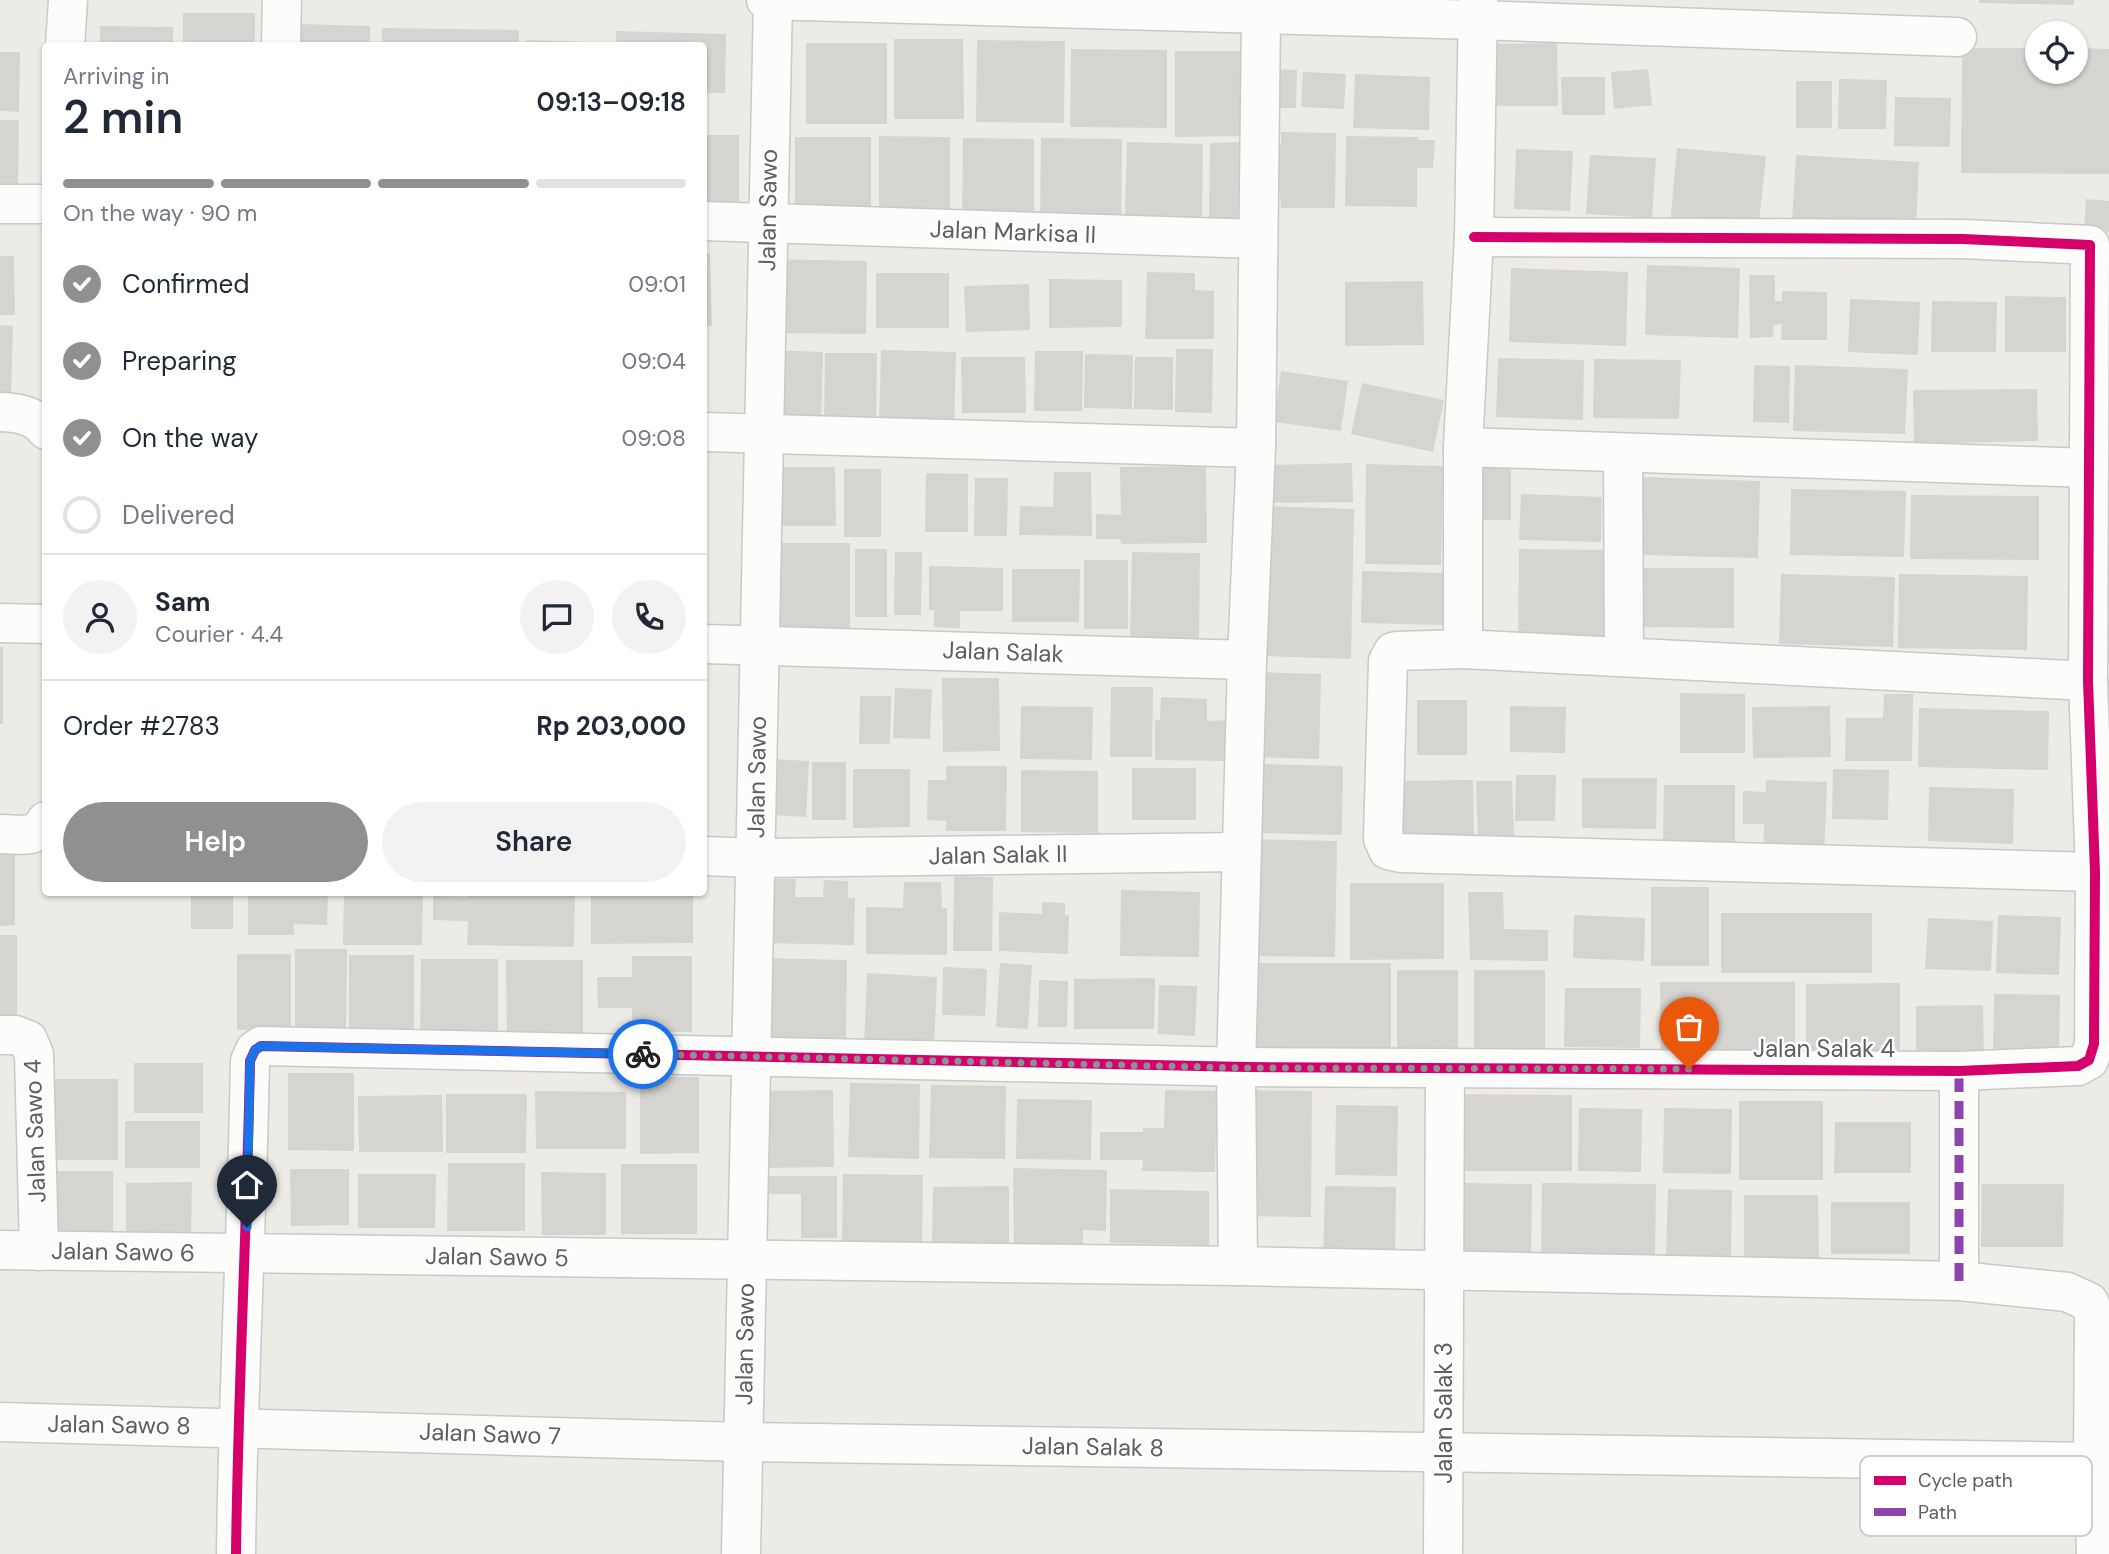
<!DOCTYPE html>
<html lang="en">
<head>
<meta charset="utf-8">
<style>
	:root { --surface:#fff; --page:#f2f2f3; --text:#1f2937; --muted:#747a83; --line:#e0e1e3; --accent:#8e9092 }
	body { margin:0; font-family:"DM Sans",sans-serif; background:var(--page); color:var(--text); height:100vh; display:flex; flex-direction:column; font-size:26px; white-space:nowrap }
	* { box-sizing:border-box; margin:0 }
	p { font-size:23px; color:var(--muted) }
	.icon { flex:none; width:38px; height:38px; fill:none; stroke:currentColor; stroke-width:2; stroke-linecap:round; stroke-linejoin:round }
	.map { position:relative; flex:1; overflow:hidden }
	.details { position:absolute; left:42px; top:42px; width:665px; height:854px; display:flex; flex-direction:column; background:var(--surface); border-radius:7px; box-shadow:0 2px 5px #0004 }
	.details>* { flex:none }
	.fabs { position:absolute; left:2025px; top:21px; display:grid; gap:14px }
	.fabs a { display:grid; place-items:center; width:63px; height:63px; border-radius:50%; background:var(--surface); box-shadow:0 2px 5px #0004; font-size:35px }
	.pin { position:absolute; display:grid; place-items:center; width:60px; height:60px; color:#fff; margin:-72px -30px; border-radius:50% 50% 50% 0; rotate:-45deg; box-shadow:0 0 7px #0007 }
	.pin .icon { rotate:45deg }
	.courier { position:absolute; display:grid; place-items:center; width:70px; height:70px; margin:-35px; border:5px solid #1a73e8; border-radius:50%; background:#fff; color:#222; box-shadow:0 2px 9px #0007 }
	.headline em { font-style:normal; font-weight:600 }
	.headline div { display:flex; flex-direction:column-reverse }
	.headline { display:flex; align-items:center; justify-content:space-between; height:119px; padding:0 21px }
	h1 { font-size:46px; font-weight:600; line-height:52px }
	.bar { display:grid; grid-template-columns:repeat(4,1fr); gap:10px 7px; align-content:center; height:84px; padding:0 21px }
	.bar i { height:9px; border-radius:5px; background:var(--line) }
	.bar .active { background:var(--accent) }
	.bar p { grid-column:span 4 }
	.line { display:flex; align-items:center; gap:18px; padding:0 21px; border-top:2px solid var(--line) }
	.line div { flex:1 }
	.round { display:grid; place-items:center; flex:none; width:74px; height:74px; border-radius:37px; background:var(--page) }
	ol { padding:0 21px; list-style:none }
	li { display:flex; align-items:center; gap:21px; height:77px }
	li p { margin-inline-start:auto }
	li .icon { padding:7px; border-radius:50%; background:var(--accent); color:#fff; stroke-width:4 }
	li:last-child { color:var(--muted) }
	li i { width:38px; height:38px; border:4px solid var(--line); border-radius:50% }
	.action { display:flex; gap:14px; margin-top:auto; padding:14px 21px }
	.action a { flex:1; height:80px; border-radius:42px; background:var(--accent); color:#fff; font-size:28px; font-weight:600; line-height:80px; text-align:center }
	.action a+a { background:var(--page); color:var(--text) }
	.map>svg:first-child { display:block }
	.building { fill:#d6d4d1 }
	.lines { fill:none; stroke-linecap:round; stroke-linejoin:round }
	.minor-casing { stroke:#c8c9c8; stroke-width:41 }
	.minor { stroke:#fcfcfb; stroke-width:38 }
	.quiet { stroke:#8e44ad; stroke-width:9; stroke-dasharray:18 9; stroke-linecap:butt }
	.cycleway-casing { stroke:#fff; stroke-width:15 }
	.cycleway { stroke:#d6006c; stroke-width:10 }
	.done { stroke:#8e9092; stroke-width:7; stroke-dasharray:0 12.6 }
	.route { stroke:#1a73e8; stroke-width:9 }
	.labels { text-anchor:middle; stroke-width:5; stroke-linejoin:round; paint-order:stroke }
	.street-label { font-size:24px; fill:#5b5f64; stroke:#fff }
	.key { fill:#fff; stroke:#cecfd0; stroke-width:2 }
	.key-label { font-size:19px; fill:#5b5f64 }
</style>
</head>
<body>
<div class="map">
<svg width="2109" height="1554" viewBox="0 0 2109 1554">
	<rect width="100%" height="100%" fill="#ecebe6"/>
	<g class="building">
		<path d="M1979,0H2074V5L1979,3Z"/>
		<rect x="183" y="13" width="72" height="33"/>
		<path d="M299,24L370,26V46H299Z"/>
		<path d="M100,26L173,27V46H100Z"/>
		<path d="M382,28L519,30V46H382Z"/>
		<path d="M616,31L726,34L725,93H704V46H616Z"/>
		<path d="M894,39H963L964,119H894Z"/>
		<path d="M526,40L613,43V46H526Z"/>
		<path d="M977,40L1065,41L1064,123L976,122Z"/>
		<rect x="806" y="43" width="81" height="81"/>
		<path d="M1557,43L1558,106H1484L1483,44Z"/>
		<path d="M1962,48H2037V72H2076V48L2109,49V174L1961,173Z"/>
		<path d="M1071,49L1167,50V128L1070,127Z"/>
		<path d="M1175,51H1246V136L1175,137Z"/>
		<path d="M0,52H20L19,112L0,111Z"/>
		<path d="M1265,69L1297,70L1296,108H1264Z"/>
		<path d="M1648,69L1652,105L1614,109L1611,72Z"/>
		<path d="M1303,72L1346,74L1344,109L1301,107Z"/>
		<path d="M1355,74L1430,77L1429,130L1353,128Z"/>
		<path d="M1561,77H1605V115H1562Z"/>
		<path d="M1839,79L1887,80L1886,129H1838Z"/>
		<rect x="1796" y="81" width="36" height="47"/>
		<path d="M1895,97L1951,98L1950,147L1894,146Z"/>
		<path d="M0,120H19L18,184H0Z"/>
		<path d="M1281,132L1336,133L1335,208H1281L1280,194H1269L1268,146L1281,145Z"/>
		<path d="M704,135H739V214L704,213Z"/>
		<path d="M879,136L950,137V216H879Z"/>
		<path d="M1346,136L1418,137V140H1435L1433,168H1417V207L1345,206Z"/>
		<path d="M795,137H871V210L795,209Z"/>
		<path d="M963,138L1034,139V220H962Z"/>
		<path d="M1041,138L1122,139L1121,224H1040Z"/>
		<path d="M1127,142L1203,144L1202,220L1125,218Z"/>
		<path d="M1243,142V219H1209L1210,143Z"/>
		<path d="M1677,148L1766,156L1758,232L1670,225Z"/>
		<path d="M1516,149L1573,151L1570,211L1514,209Z"/>
		<path d="M1590,155L1656,158L1652,218L1586,214Z"/>
		<path d="M1796,155L1919,162L1916,228L1792,221Z"/>
		<path d="M2086,199L2109,201V232L2084,230Z"/>
		<path d="M704,254H710L712,326H704Z"/>
		<path d="M0,256H14L15,315H0Z"/>
		<path d="M768,259L867,261L866,334L767,333Z"/>
		<path d="M1647,265L1740,268L1738,338L1645,335Z"/>
		<path d="M1511,268L1628,272L1626,346L1509,342Z"/>
		<path d="M1147,272L1195,273V290L1214,291V339H1145Z"/>
		<rect x="876" y="273" width="73" height="55"/>
		<path d="M1749,275H1775V301H1782V291L1827,292V340H1781L1782,324L1774,325L1773,337L1750,338Z"/>
		<path d="M1049,279L1122,280V327L1049,328Z"/>
		<path d="M1423,281L1424,345L1345,346V282Z"/>
		<path d="M1029,284L1030,330L966,332L964,286Z"/>
		<path d="M2005,296L2066,297V352H2005Z"/>
		<path d="M1850,299L1920,302L1918,355L1848,352Z"/>
		<path d="M1932,301L1997,302L1996,352H1931Z"/>
		<path d="M0,325L13,326L11,397H0Z"/>
		<path d="M1176,349H1213L1212,413L1175,412Z"/>
		<path d="M768,350L823,352L821,425L766,424Z"/>
		<path d="M881,350L956,352L954,431L879,430Z"/>
		<path d="M1035,351H1083L1082,411H1034Z"/>
		<path d="M825,353H877L876,427L824,426Z"/>
		<path d="M1085,354L1133,355L1132,409L1084,408Z"/>
		<path d="M961,357H1025L1026,413H962Z"/>
		<path d="M1135,357H1173V410L1134,409Z"/>
		<path d="M1498,358L1584,360L1583,420L1496,417Z"/>
		<path d="M1594,359L1681,360L1679,419L1593,418Z"/>
		<path d="M1754,365L1790,366L1789,423L1753,422Z"/>
		<path d="M1795,365L1908,369L1905,434L1793,431Z"/>
		<path d="M1281,371L1348,381L1341,431L1274,422Z"/>
		<path d="M1362,383L1444,400L1433,452L1351,434Z"/>
		<path d="M2037,389L2038,441L1914,444L1913,390Z"/>
		<path d="M1352,463L1353,502L1267,503V465Z"/>
		<path d="M1366,464L1443,466L1441,565L1365,564Z"/>
		<path d="M1206,466L1207,543L1121,544L1120,539H1096V514L1121,515L1120,467Z"/>
		<rect x="1479" y="466" width="32" height="54"/>
		<path d="M764,467H835L836,526H764Z"/>
		<rect x="844" y="469" width="37" height="68"/>
		<path d="M1054,472H1091L1092,536L1019,535L1020,506L1053,507Z"/>
		<path d="M926,473L968,474V532H925Z"/>
		<path d="M1643,477L1760,481L1758,558L1641,555Z"/>
		<path d="M975,478H1008L1007,536H974Z"/>
		<path d="M1791,489L1906,491L1904,557L1790,555Z"/>
		<path d="M1521,494L1602,497L1601,542L1519,540Z"/>
		<path d="M1911,495L2039,496V560L1910,559Z"/>
		<path d="M1263,506L1354,509L1351,659L1259,656Z"/>
		<rect x="765" y="543" width="85" height="87"/>
		<rect x="855" y="549" width="32" height="68"/>
		<path d="M1519,549L1605,550L1603,642L1518,641Z"/>
		<path d="M895,552H922L921,615H894Z"/>
		<path d="M1132,552L1200,553L1199,643L1130,641Z"/>
		<rect x="1084" y="560" width="44" height="69"/>
		<path d="M929,566L1003,568V611H960V628L934,627V610H929Z"/>
		<path d="M1644,568H1734V628L1643,627Z"/>
		<path d="M1012,569H1080L1079,622H1012Z"/>
		<path d="M1362,571L1444,573L1443,625L1361,623Z"/>
		<path d="M1781,574L1895,577L1893,647L1779,644Z"/>
		<path d="M1899,574L2028,576L2027,650L1898,648Z"/>
		<rect x="0" y="647" width="3" height="77"/>
		<path d="M1256,672L1321,674L1319,759L1254,757Z"/>
		<path d="M942,678H999L1000,751L943,752Z"/>
		<path d="M1111,687H1153L1152,757H1110Z"/>
		<path d="M895,688L932,689L930,739L893,738Z"/>
		<path d="M1680,693L1745,694V753H1680Z"/>
		<path d="M1884,694H1913L1912,761H1845L1846,718H1883Z"/>
		<path d="M860,696H891L890,744H859Z"/>
		<path d="M1161,697L1207,699V721L1229,720V761L1155,760V720H1160Z"/>
		<rect x="1417" y="700" width="50" height="55"/>
		<path d="M1021,706L1093,707L1092,760L1020,759Z"/>
		<path d="M1510,706L1566,707L1565,753L1510,752Z"/>
		<path d="M1830,706L1831,757L1753,758L1752,707Z"/>
		<path d="M1919,708L2049,711L2048,770L1918,767Z"/>
		<path d="M773,759L809,761L806,817L770,815Z"/>
		<rect x="812" y="762" width="34" height="58"/>
		<path d="M1258,764L1343,766L1342,835L1257,833Z"/>
		<path d="M946,766H1007L1006,831H946V821L927,820L928,780H946Z"/>
		<rect x="1132" y="768" width="64" height="52"/>
		<path d="M853,769H910V827L853,828Z"/>
		<path d="M1833,769L1889,770L1888,820L1832,819Z"/>
		<path d="M1021,770L1098,771V833L1021,832Z"/>
		<path d="M1516,775H1556L1555,821H1515Z"/>
		<path d="M1582,778H1657L1656,829L1582,828Z"/>
		<path d="M1473,780L1474,837L1387,838V781Z"/>
		<path d="M1766,780L1827,782L1824,857L1763,854L1764,824H1743V791L1766,792Z"/>
		<path d="M1476,781H1512L1514,839L1478,840Z"/>
		<path d="M1664,785H1735V844L1663,843Z"/>
		<path d="M1929,787L2014,789L2013,844L1928,841Z"/>
		<path d="M1251,839L1337,841L1335,957L1249,956Z"/>
		<path d="M0,853H15V925L0,926Z"/>
		<path d="M954,876L993,877L992,951H953Z"/>
		<path d="M763,879H796L795,897H823L824,880L848,881V898H855L854,945L757,943Z"/>
		<path d="M904,882H941L942,908H947V955L866,954V907L903,908Z"/>
		<path d="M1350,883H1444V959L1350,960Z"/>
		<rect x="1651" y="887" width="58" height="79"/>
		<path d="M1121,890L1200,892L1199,957L1120,956Z"/>
		<rect x="191" y="892" width="42" height="37"/>
		<path d="M248,892H328L327,925L294,924V935H248Z"/>
		<path d="M344,892H423L422,945H343Z"/>
		<path d="M468,892H575L574,947L467,945L468,921L433,920V896L468,897Z"/>
		<path d="M591,892H693V943L591,944Z"/>
		<path d="M1468,892H1503L1504,929L1548,930V961L1470,960Z"/>
		<path d="M1042,902L1065,903V915H1069L1068,954L999,951V912L1042,914Z"/>
		<rect x="1721" y="913" width="151" height="60"/>
		<path d="M1574,915L1645,918L1644,961L1573,958Z"/>
		<path d="M1998,915L2061,917L2059,975L1996,973Z"/>
		<path d="M1928,918L1993,921L1991,971L1925,969Z"/>
		<rect x="0" y="935" width="17" height="81"/>
		<path d="M295,949H347L346,1033H295Z"/>
		<path d="M237,954H291V1029L237,1030Z"/>
		<rect x="349" y="955" width="65" height="83"/>
		<path d="M632,956H692V1032H632V1008H598L597,977H632Z"/>
		<path d="M761,958L847,960L846,1040L760,1038Z"/>
		<path d="M421,959H498V1040H420Z"/>
		<path d="M506,960H583V1042H507Z"/>
		<path d="M1000,963L1032,965L1028,1029L996,1027Z"/>
		<rect x="1240" y="963" width="151" height="92"/>
		<path d="M943,967L987,969L985,1016L942,1015Z"/>
		<rect x="1397" y="970" width="61" height="94"/>
		<rect x="1474" y="970" width="71" height="87"/>
		<path d="M867,973L937,977L934,1048L864,1045Z"/>
		<path d="M1155,978L1154,1029H1074V979Z"/>
		<path d="M1039,980L1068,981L1067,1027H1038Z"/>
		<path d="M1660,982H1795V1051L1661,1052Z"/>
		<path d="M1900,983V1053L1806,1054V984Z"/>
		<path d="M1159,985L1197,986L1195,1036L1158,1034Z"/>
		<path d="M1565,988H1641L1640,1048L1564,1047Z"/>
		<path d="M1994,994L2060,995L2059,1055L1993,1054Z"/>
		<path d="M1983,1005L1984,1059L1916,1060V1006Z"/>
		<rect x="134" y="1063" width="69" height="50"/>
		<path d="M288,1073H354V1151L288,1150Z"/>
		<path d="M640,1077H699V1153L640,1154Z"/>
		<rect x="38" y="1079" width="80" height="81"/>
		<path d="M850,1083L920,1084L919,1159L848,1157Z"/>
		<path d="M931,1085L1006,1086L1005,1159L929,1158Z"/>
		<path d="M833,1090L834,1167L765,1168L763,1091Z"/>
		<path d="M1165,1090L1217,1091L1215,1172L1142,1171L1143,1160H1100V1132H1143V1128H1164Z"/>
		<path d="M1239,1090L1312,1091L1311,1217L1238,1216Z"/>
		<path d="M535,1091L626,1092V1149H536Z"/>
		<path d="M446,1094H527L526,1153H446Z"/>
		<path d="M1446,1094L1572,1095V1171H1446Z"/>
		<path d="M442,1095L443,1152H359L358,1096Z"/>
		<path d="M1017,1099L1092,1100L1091,1160L1016,1159Z"/>
		<rect x="1739" y="1101" width="84" height="79"/>
		<path d="M1336,1105L1398,1106L1397,1176L1335,1175Z"/>
		<path d="M1579,1108L1642,1109L1641,1172L1578,1171Z"/>
		<path d="M1664,1108L1732,1109L1731,1174L1663,1173Z"/>
		<rect x="125" y="1121" width="75" height="47"/>
		<path d="M1835,1122H1911V1173H1834Z"/>
		<path d="M448,1163H525V1231H447Z"/>
		<rect x="621" y="1164" width="76" height="70"/>
		<path d="M1013,1168L1107,1170L1106,1231L1083,1230V1252L1014,1251Z"/>
		<path d="M290,1169H349V1225L291,1226Z"/>
		<rect x="46" y="1171" width="67" height="64"/>
		<path d="M541,1172L606,1173V1235H542Z"/>
		<path d="M358,1174H436L435,1228H358Z"/>
		<path d="M843,1174L923,1175L922,1244L842,1242Z"/>
		<path d="M764,1176H837V1238H801V1194H764Z"/>
		<path d="M192,1182L191,1238L126,1237V1183Z"/>
		<path d="M1461,1183L1532,1184L1531,1256L1460,1254Z"/>
		<path d="M1542,1183L1656,1184L1655,1257L1541,1256Z"/>
		<path d="M1982,1184H2064L2063,1247H1981Z"/>
		<path d="M1009,1186V1246H932L933,1187Z"/>
		<path d="M1325,1186L1396,1187L1395,1264L1323,1263Z"/>
		<path d="M1110,1189L1209,1191V1245L1110,1243Z"/>
		<path d="M1668,1189L1732,1190L1731,1259L1666,1258Z"/>
		<path d="M1744,1195H1818L1819,1259H1744Z"/>
		<rect x="1831" y="1202" width="79" height="52"/>
	</g>
	<g class="lines">
		<g class="minor-casing">
			<g id="minor">
				<path d="M766,0L1477,20L1957,37"/>
				<path d="M65,46L68,0"/>
				<path d="M281,46L282,0"/>
				<path d="M0,204H46"/>
				<path d="M704,221L1258,239"/>
				<path d="M0,412C16,412 37,416 46,430"/>
				<path d="M704,432L1256,448"/>
				<path d="M1463,447L2089,468"/>
				<path d="M1623,453L1624,657"/>
				<path d="M0,623L46,624"/>
				<path d="M704,644L1247,660"/>
				<path d="M1463,649V447L1474,237L1478,0"/>
				<path d="M2088,681L1463,649L1397,651L1393,652L1388,661L1383,839L1388,850L1401,853L2095,872"/>
				<path d="M0,834C17,834 37,840 46,821"/>
				<path d="M704,856L755,858L1241,852"/>
				<path d="M0,1035H15L28,1040L34,1054L39,1251"/>
				<path d="M0,1250L1238,1266L1959,1281L2067,1292L2089,1302L2094,1314L2093,1462L2096,1554"/>
				<path d="M1238,1266L1236,1067L1247,660L1256,448L1261,15"/>
				<path d="M1959,1281V1071"/>
				<path d="M0,1422L743,1442L2093,1462"/>
				<path d="M236,1554C238,1390 247,1225 250,1061L255,1050L261,1046L1247,1067L1959,1071L2078,1066L2089,1060L2094,1044L2095,872L2088,681L2090,245L1963,239L1474,237"/>
				<path d="M741,1554L773,0"/>
				<path d="M1443,1554L1445,1068"/>
			</g>
		</g>
		<use href="#minor" class="minor"/>
		<path class="quiet" d="M1959,1281V1071"/>
		<g class="cycleway-casing">
			<path id="cycleway" d="M236,1554C238,1390 247,1225 250,1061L255,1050L261,1046L1247,1067L1959,1071L2078,1066L2089,1060L2094,1044L2095,872L2088,681L2090,245L1963,239L1474,237"/>
		</g>
		<use href="#cycleway" class="cycleway"/>
	</g>
	<g class="lines">
		<path class="done" d="M643,1054L1247,1068L1689,1069"/>
		<path class="route" d="M247,1227L250,1061L255,1050L261,1046L643,1054"/>
	</g>
	<g class="labels">
		<g class="street-label">
			<text transform="translate(768 210) rotate(-89)" y="8">Jalan Sawo</text>
			<text transform="translate(1013 232) rotate(2)" y="8">Jalan Markisa II</text>
			<text transform="translate(1003 652) rotate(2)" y="8">Jalan Salak</text>
			<text transform="translate(757 777) rotate(-89)" y="8">Jalan Sawo</text>
			<text transform="translate(998 855) rotate(-1)" y="8">Jalan Salak II</text>
			<text x="1824" y="1057">Jalan Salak 4</text>
			<text transform="translate(35 1131) rotate(-92)" y="8">Jalan Sawo 4</text>
			<text transform="translate(123 1252) rotate(1)" y="8">Jalan Sawo 6</text>
			<text transform="translate(497 1257) rotate(1)" y="8">Jalan Sawo 5</text>
			<text transform="translate(745 1344) rotate(-89)" y="8">Jalan Sawo</text>
			<text transform="translate(1444 1413) rotate(-90)" y="8">Jalan Salak 3</text>
			<text transform="translate(119 1425) rotate(1)" y="8">Jalan Sawo 8</text>
			<text transform="translate(490 1434) rotate(2)" y="8">Jalan Sawo 7</text>
			<text transform="translate(1093 1447) rotate(1)" y="8">Jalan Salak 8</text>
		</g>
	</g>
	<rect x="1860" y="1456" width="232" height="80" rx="10" class="key"/>
	<rect x="1874" y="1476" width="32" height="9" fill="#d6006c"/>
	<rect x="1874" y="1508" width="32" height="8" fill="#8e44ad"/>
	<g class="key-label">
		<text x="1918" y="1487">Cycle path</text>
		<text x="1918" y="1519">Path</text>
	</g>
</svg>
<div class="fabs">
<a><svg class="icon" aria-label="locate" viewBox="0 0 24 24"><circle cx="12" cy="12" r="6"/><path d="M12 2v4M12 18v4M2 12h4M18 12h4"/></svg></a>
</div>
<div class="pin" style="left:1689px;top:1069px;background:#ea580c"><svg class="icon" aria-label="bag" viewBox="0 0 24 24"><path d="M5 8h14l-1 12H6zM9 8a3 3 0 0 1 6 0"/></svg></div>
<div class="pin" style="left:247px;top:1227px;background:#1f2937"><svg class="icon" aria-label="home" viewBox="0 0 24 24"><path d="M3 11l9-7 9 7M6 9v11h12V9"/></svg></div>
<div class="courier" style="left:643px;top:1054px"><svg class="icon" aria-label="bike" viewBox="0 0 24 24"><circle cx="6" cy="16" r="4"/><circle cx="18" cy="16" r="4"/><path d="M6 16l4-8h5l3 8M10 8l3 8H6M13 5h3"/></svg></div>
<section class="details">
<div class="headline"><div><h1>2 min</h1><p>Arriving in</p></div><em>09:13–09:18</em></div>
<div class="bar"><i class="active"></i><i class="active"></i><i class="active"></i><i></i><p>On the way · 90 m</p></div>
<ol>
<li><svg class="icon" aria-label="check" viewBox="0 0 24 24"><path d="M5 12l5 5 9-10"/></svg>Confirmed<p>09:01</p></li>
<li><svg class="icon" aria-label="check" viewBox="0 0 24 24"><path d="M5 12l5 5 9-10"/></svg>Preparing<p>09:04</p></li>
<li><svg class="icon" aria-label="check" viewBox="0 0 24 24"><path d="M5 12l5 5 9-10"/></svg>On the way<p>09:08</p></li>
<li><i></i>Delivered</li>
</ol>
<div class="line" style="height:126px"><a class="round"><svg class="icon" aria-label="person" viewBox="0 0 24 24"><circle cx="12" cy="8" r="4"/><path d="M4 21q1-7 8-7t8 7"/></svg></a><div><b>Sam</b><p>Courier · 4.4</p></div><a class="round"><svg class="icon" aria-label="chat" viewBox="0 0 24 24"><path d="M4 5h16v11H9l-5 4z"/></svg></a><a class="round"><svg class="icon" aria-label="phone" viewBox="0 0 24 24"><path d="M5 4h4l2 5-3 2q2 4 5 5l2-3 5 2v4C11 20 4 13 5 4z"/></svg></a></div>
<div class="line" style="height:91px"><div>Order #2783</div><b>Rp 203,000</b></div>
<div class="action"><a>Help</a><a>Share</a></div>
</section>
</div>
</body>
</html>
